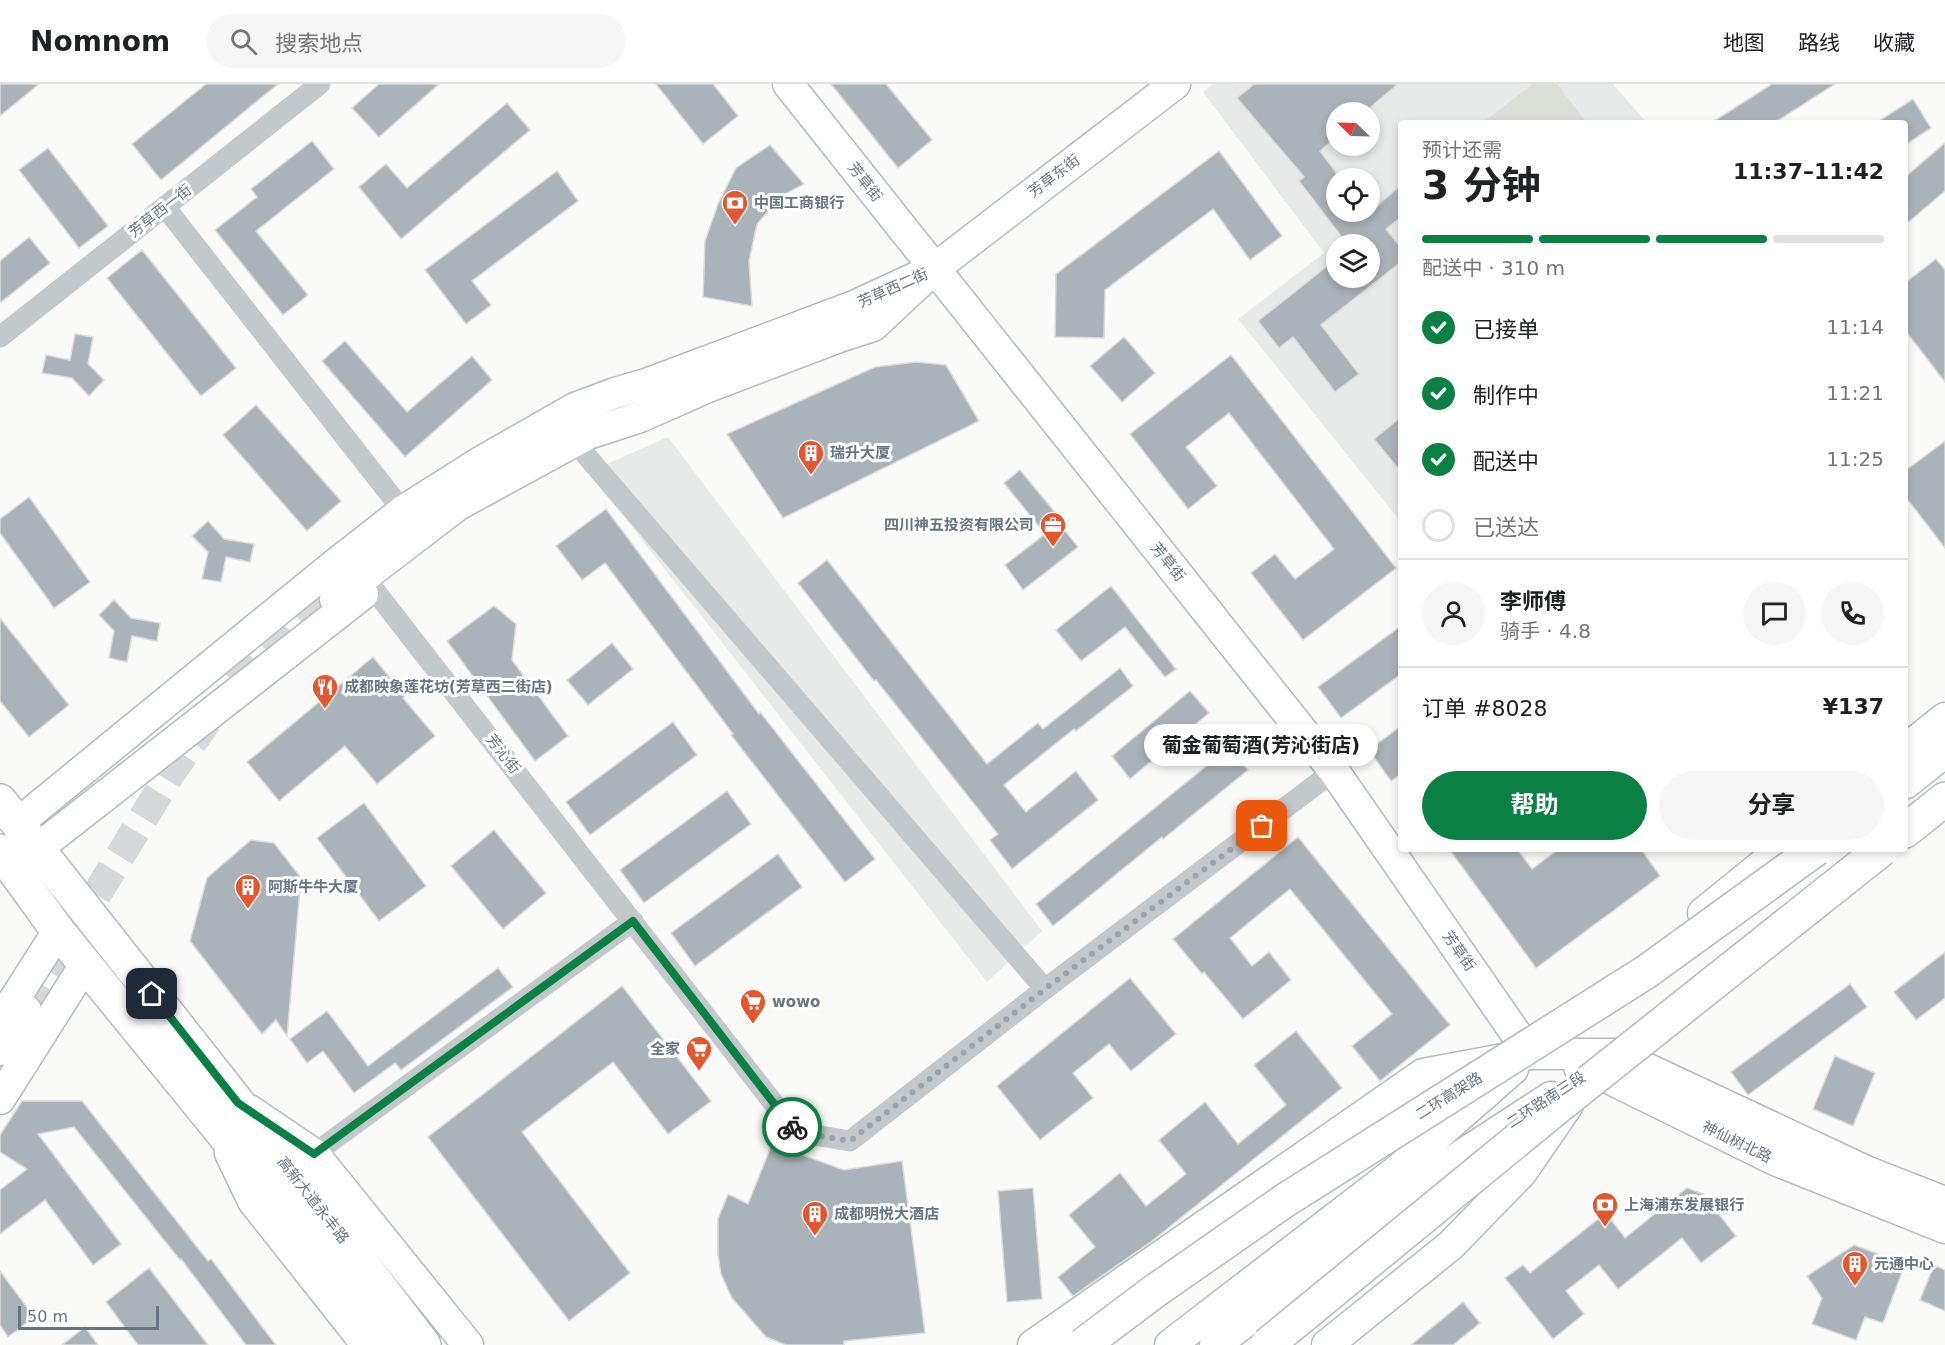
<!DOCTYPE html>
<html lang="zh">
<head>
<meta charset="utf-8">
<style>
	:root { --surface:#fff; --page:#f6f6f6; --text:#202124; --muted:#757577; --line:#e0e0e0; --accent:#0b8043 }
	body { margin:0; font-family:"DejaVu Sans","Noto Sans SC",sans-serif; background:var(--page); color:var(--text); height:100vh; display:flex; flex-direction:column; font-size:22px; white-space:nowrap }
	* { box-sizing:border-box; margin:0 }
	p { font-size:20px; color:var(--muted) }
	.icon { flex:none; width:33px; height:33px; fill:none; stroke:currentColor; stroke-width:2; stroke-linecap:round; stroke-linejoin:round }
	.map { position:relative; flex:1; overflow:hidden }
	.panel { position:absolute; left:1398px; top:36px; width:510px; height:732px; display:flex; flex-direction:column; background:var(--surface); border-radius:6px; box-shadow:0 3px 9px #0003 }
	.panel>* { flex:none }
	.needle { width:39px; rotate:293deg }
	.buttons { position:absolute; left:1326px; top:18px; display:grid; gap:12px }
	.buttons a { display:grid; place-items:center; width:54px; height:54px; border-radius:50%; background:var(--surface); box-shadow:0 3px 9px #0003; font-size:30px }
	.scale { position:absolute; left:18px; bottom:15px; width:141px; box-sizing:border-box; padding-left:6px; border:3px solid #657683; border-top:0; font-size:16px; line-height:21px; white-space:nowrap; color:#657683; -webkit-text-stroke:4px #fff; paint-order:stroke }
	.pin { position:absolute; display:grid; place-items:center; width:51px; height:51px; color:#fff; margin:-26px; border-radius:12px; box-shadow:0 3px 9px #0006 }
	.courier { position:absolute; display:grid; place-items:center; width:60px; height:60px; margin:-30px; border:4px solid #0b8043; border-radius:50%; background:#fff; color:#222; box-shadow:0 2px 8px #0007 }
	.bubble { position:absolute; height:42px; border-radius:21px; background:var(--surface); box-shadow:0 3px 9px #0003; font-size:20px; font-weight:700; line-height:42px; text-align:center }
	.summary em { font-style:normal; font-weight:700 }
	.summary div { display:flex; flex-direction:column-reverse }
	.summary { display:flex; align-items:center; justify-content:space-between; height:102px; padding:0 24px }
	h1 { font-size:39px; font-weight:700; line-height:45px }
	.bar { display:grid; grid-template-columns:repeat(4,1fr); gap:9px 6px; align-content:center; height:72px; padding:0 24px }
	.bar i { height:8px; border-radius:4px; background:var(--line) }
	.bar .active { background:var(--accent) }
	.bar p { grid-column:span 4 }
	.line { display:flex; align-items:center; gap:15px; padding:0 24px; border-top:2px solid var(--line) }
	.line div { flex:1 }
	.round { display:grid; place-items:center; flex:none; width:63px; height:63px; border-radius:32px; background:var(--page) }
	ol { padding:0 24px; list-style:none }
	li { display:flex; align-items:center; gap:18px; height:66px }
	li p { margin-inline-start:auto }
	li .icon { padding:6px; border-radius:50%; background:var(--accent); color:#fff; stroke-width:4 }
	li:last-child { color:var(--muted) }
	li i { width:33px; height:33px; border:3px solid var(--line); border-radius:50% }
	.action { display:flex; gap:12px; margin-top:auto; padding:12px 24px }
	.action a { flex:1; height:69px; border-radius:36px; background:var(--accent); color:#fff; font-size:24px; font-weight:700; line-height:69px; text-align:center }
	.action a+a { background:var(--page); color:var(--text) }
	header { display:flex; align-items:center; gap:36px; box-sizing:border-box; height:84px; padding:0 30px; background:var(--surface); border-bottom:2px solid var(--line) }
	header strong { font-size:28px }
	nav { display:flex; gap:33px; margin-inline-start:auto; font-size:21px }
	.search { width:420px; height:54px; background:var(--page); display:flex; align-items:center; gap:15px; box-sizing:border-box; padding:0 21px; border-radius:33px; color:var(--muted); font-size:22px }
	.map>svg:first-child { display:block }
	.built { fill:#e8e9e9; fill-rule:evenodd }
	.green { fill:#dadfd7 }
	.building { fill:#aab3b9; stroke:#dcdcda; stroke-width:1.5 }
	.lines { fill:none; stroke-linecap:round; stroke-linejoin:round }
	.secondary-tunnel { stroke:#d5d9db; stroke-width:30; stroke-dasharray:30 15; stroke-linecap:butt }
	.secondary-casing { stroke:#b3babf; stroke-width:33 }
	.primary-casing { stroke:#b5babe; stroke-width:36 }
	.highway-casing { stroke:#b4b9bd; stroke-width:36 }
	.street { stroke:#c3c8cc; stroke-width:21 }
	.secondary { stroke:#fff; stroke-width:30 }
	.primary { stroke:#fff; stroke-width:33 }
	.highway { stroke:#fff; stroke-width:33 }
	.highway-bridge-casing { stroke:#b4b9bd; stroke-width:36; stroke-linecap:butt }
	.highway-bridge { stroke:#fff; stroke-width:33 }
	.done { stroke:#99a4ac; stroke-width:6; stroke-dasharray:0 10.8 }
	.route { stroke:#0b8043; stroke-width:8 }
	.labels { text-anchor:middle; stroke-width:6; stroke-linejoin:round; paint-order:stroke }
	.street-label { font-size:15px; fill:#657683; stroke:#fff }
	.poi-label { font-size:15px; font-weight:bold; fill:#657683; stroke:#fff; text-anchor:start }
</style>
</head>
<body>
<header>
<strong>Nomnom</strong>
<div class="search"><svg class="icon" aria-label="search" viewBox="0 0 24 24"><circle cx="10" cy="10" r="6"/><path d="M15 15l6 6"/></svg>搜索地点</div>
<nav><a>地图</a><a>路线</a><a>收藏</a></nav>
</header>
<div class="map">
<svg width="1945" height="1261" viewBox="0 0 1945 1261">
	<rect width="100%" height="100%" fill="#fafaf8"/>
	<g class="built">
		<path d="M1212,0H1613L1647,39H1401V438L1238,235L1324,169L1203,8ZM1336,28H1370V62H1336ZM1336,94H1370V128H1336ZM1336,160H1370V194H1336Z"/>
		<path d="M668,353L1042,847L987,898L589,388Z"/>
	</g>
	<path class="green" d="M1533,0H1557L1587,39H1482Z"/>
	<g class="building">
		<path d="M0,0H39L0,32Z"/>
		<path d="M206,0H278L161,96L132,60Z"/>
		<path d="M379,0H439L379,53L352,24Z"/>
		<path d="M656,0H713L738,32L703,60Z"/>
		<path d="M831,0H886L932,56L898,84Z"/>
		<path d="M1254,0H1398L1365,28H1336V53L1320,67L1336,88V128H1370L1401,101V133L1386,145L1401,164V178L1321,241L1359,290L1335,308L1293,253L1279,264L1258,237L1336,175V194H1370V160H1347L1299,97L1304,93L1237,14Z"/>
		<path d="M1772,0H1835L1774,39H1711Z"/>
		<path d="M1913,15L1931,44L1905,61V39H1876Z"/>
		<path d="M507,19L530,46L401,155L359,103L386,80L407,104Z"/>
		<path d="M312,57L334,85L256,147L308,211L283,231L215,146L257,113L251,105Z"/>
		<path d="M1945,59V107L1905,141V93Z"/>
		<path d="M770,61L804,100L783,111L757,140L749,177L752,222L703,213L705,157L718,120L736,84Z"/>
		<path d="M48,64L108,142L79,164L19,86Z"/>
		<path d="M1219,67L1282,152L1250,176L1213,125L1105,206L1104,254L1055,253L1056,190Z"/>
		<path d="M557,87L578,117L472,197L491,221L466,240L425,186Z"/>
		<path d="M29,153L50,179L0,219V177Z"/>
		<path d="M142,166L236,284L201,312L107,194Z"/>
		<path d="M1936,175L1945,186V298L1905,246V199Z"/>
		<path d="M75,250L93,253L88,280L104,296L89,312L72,294L42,289L46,271L70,276Z"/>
		<path d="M1124,253L1155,289L1122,318L1090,282Z"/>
		<path d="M345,257L407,328L472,272L492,296L405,373L322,277Z"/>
		<path d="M1231,271L1396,484L1303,556L1251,489L1275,470L1295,495L1334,465L1229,329L1186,363L1217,402L1188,425L1130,350Z"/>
		<path d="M916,278L946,281L979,337L783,434L727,350L875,283Z"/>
		<path d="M256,321L341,417L307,447L223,351Z"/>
		<path d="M1401,333V388L1374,355Z"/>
		<path d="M1945,357V464L1905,412V387Z"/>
		<path d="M1020,386L1058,432L1055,434L1078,463L1023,506L1005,481L1045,450L1004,399Z"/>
		<path d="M29,413L90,498L54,524L0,449V435Z"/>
		<path d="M606,425L759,630L760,628L875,775L845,798L731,651L733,650L605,479L582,496L556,462Z"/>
		<path d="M208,437L224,455L254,460L250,478L226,473L221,498L202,495L208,468L192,452Z"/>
		<path d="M827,476L987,680L1038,639L1043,645L1120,584L1133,602L1076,647L1074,645L1004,701L1026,728L1076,687L1098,716L1012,785L990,756L998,750L876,596L874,597L798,499Z"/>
		<path d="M1111,502L1176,585L1165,593L1125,543L1081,577L1056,546Z"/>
		<path d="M114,516L131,534L160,539L157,557L132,552L127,578L109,574L114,547L99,531Z"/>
		<path d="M494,522L516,540L512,576L568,652L535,677L447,557Z"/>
		<path d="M0,534L69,621L29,653L0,617Z"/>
		<path d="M1401,542V590L1341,634L1318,603Z"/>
		<path d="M612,559L633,585L588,621L567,596Z"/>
		<path d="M373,573L405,612L403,614L435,652L377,700L345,662L279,717L247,678Z"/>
		<path d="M1190,607L1209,629L1130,695L1112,672Z"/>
		<path d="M673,638L697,671L590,751L566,718Z"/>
		<path d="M1401,642V690L1391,697L1369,666Z"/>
		<path d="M1230,663L1248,686L1163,755L1162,753L1053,842L1036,820Z"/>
		<path d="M727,707L751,740L644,819L620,786Z"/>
		<path d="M364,719L426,802L379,837L317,754Z"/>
		<path d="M494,746L546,809L503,845L451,782Z"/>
		<path d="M1298,753L1450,941L1380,997L1352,962L1392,930L1290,805L1230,854L1252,882L1269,868L1291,896L1243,935L1204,888L1202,890L1173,855Z"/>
		<path d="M251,756L274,759L301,794L287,952L276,936L262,950L190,857L207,794Z"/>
		<path d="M1449,765H1517L1532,785L1559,765H1641L1660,792L1536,884Z"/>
		<path d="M778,770L802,803L695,882L671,849Z"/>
		<path d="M1945,868V914L1916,936L1894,908Z"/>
		<path d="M498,884L513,903L401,986L395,979L354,1009L323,967L307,979L290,955L327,927L368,982Z"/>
		<path d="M1130,894L1176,950L1131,987L1109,960L1073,989L1093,1014L1040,1056L997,1002Z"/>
		<path d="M1850,900L1867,923L1748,1011L1731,988Z"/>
		<path d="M622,902L711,1017L668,1050L613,978L522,1048L630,1189L569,1237L428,1053Z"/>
		<path d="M1296,947L1342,1004L1152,1157L1073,1212L1058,1193L1095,1163L1069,1131L1120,1089L1146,1122L1186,1090L1159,1056L1205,1018L1238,1060L1286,1021L1254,981Z"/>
		<path d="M1835,972L1875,989L1853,1042L1813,1025Z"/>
		<path d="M22,1017H82L208,1177L211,1175L276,1261H246L181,1175L180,1176L74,1043L38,1050L121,1160L93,1181L45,1116L0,1150V1106L27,1085L0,1068V1051Z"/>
		<path d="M772,1060L844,1086L902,1077L925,1249L844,1257V1261H786L766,1253L732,1214L721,1190L718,1171V1135L728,1110L748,1120Z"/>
		<path d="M1033,1104L1042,1215L1007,1218L998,1107Z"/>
		<path d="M1687,1104L1703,1110L1736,1152L1701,1179L1682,1154L1618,1205L1599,1181L1566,1207L1584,1230L1553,1255L1505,1194L1523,1181L1530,1189L1606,1129L1625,1154Z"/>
		<path d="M1854,1161L1905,1180L1883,1239L1865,1233L1856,1256L1812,1240L1822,1214L1807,1192Z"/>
		<path d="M1934,1181L1945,1186V1227L1920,1216Z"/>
		<path d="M149,1184L208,1261H138L106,1218Z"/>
		<path d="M0,1187L34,1233L8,1253L0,1241Z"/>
		<path d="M1463,1218L1480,1239L1453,1261H1411Z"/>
		<path d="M85,1243L98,1261H62Z"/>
	</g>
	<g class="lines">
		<g class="secondary-tunnel">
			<path d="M237,600L290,539L327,507"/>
			<path d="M26,926L170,690L207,637"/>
		</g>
		<g class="secondary-casing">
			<g id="secondary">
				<path d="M788,0L1334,687L1530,970"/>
				<path d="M335,515L458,421L588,350L640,333L708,303L839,253L873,242L934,185L1175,0"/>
				<path d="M1905,666L1945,634"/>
				<path d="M17,740L329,485L403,427L482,377L575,324L615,309L646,300L854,222L934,185"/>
				<path d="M37,765L363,510"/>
				<path d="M1703,829L1782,765"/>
				<path d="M0,938L58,847"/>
				<path d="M0,966L26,926"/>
				<path d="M1579,983L1592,986L1775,1076L1945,1144"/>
				<path d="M0,1015L86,879"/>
				<path d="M249,1026L314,1070L468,1261"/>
				<path d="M230,1069L253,1117L367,1261"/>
				<path d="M1033,1261L1423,990L1530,970H1616L1868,1088L1945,1118"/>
				<path d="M1170,1261L1399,1085L1513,985"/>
				<path d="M1215,1261L1296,1199L1422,1097L1551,1013"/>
				<path d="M1327,1261L1451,1161L1522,1088L1568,1021"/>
			</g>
		</g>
		<g class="primary-casing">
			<g id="primary">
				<path d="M0,717L291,1086L424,1261"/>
				<path d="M0,767L58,847L269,1106L391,1261"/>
			</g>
		</g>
		<g class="highway-casing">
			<g id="highway">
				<path d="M1905,698L1945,666"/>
				<path d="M1905,747L1945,715"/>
				<path d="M1060,1261L1104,1228"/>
			</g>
		</g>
		<g class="street">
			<path d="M165,123L403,427"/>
			<path d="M0,253L320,0"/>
			<path d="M584,369L1045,905"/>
			<path d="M372,503L796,1048L850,1057L1045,905L1334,687"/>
			<path d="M304,1077L633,837"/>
		</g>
		<use href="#secondary" class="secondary"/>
		<use href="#primary" class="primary"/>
		<use href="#highway" class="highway"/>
		<g class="highway-bridge-casing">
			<g id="highway-bridge">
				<path d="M1083,1261L1152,1209L1284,1117L1646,888L1816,765"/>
				<path d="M1267,1261L1560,1021L1882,765"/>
			</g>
		</g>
		<use href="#highway-bridge" class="highway-bridge"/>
	</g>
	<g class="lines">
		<path class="done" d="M792,1043L796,1048L850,1057L1045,905L1262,742"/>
		<path class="route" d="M152,910L238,1019L314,1070L633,837L792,1043"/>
	</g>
	<defs>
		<g id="bank-pin" transform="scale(1.35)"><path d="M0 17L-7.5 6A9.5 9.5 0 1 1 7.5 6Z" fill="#e4572e" stroke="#fff"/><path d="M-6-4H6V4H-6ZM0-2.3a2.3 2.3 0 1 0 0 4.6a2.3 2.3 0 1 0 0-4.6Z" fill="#fff"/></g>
		<g id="building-pin" transform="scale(1.35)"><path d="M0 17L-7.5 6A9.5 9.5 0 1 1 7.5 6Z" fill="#e4572e" stroke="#fff"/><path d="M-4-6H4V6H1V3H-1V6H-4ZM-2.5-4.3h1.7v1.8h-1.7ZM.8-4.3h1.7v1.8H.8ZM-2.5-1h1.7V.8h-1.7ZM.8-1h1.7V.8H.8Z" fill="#fff"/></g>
		<g id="office-pin" transform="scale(1.35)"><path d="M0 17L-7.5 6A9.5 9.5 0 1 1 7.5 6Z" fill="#e4572e" stroke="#fff"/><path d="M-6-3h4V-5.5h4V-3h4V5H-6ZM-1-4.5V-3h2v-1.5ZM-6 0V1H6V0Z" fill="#fff"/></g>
		<g id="restaurant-pin" transform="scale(1.35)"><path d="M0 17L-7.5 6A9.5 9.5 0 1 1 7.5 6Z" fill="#e4572e" stroke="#fff"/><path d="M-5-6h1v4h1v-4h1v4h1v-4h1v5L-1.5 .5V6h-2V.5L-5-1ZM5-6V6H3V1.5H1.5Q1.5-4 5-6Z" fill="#fff"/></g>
		<g id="supermarket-pin" transform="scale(1.35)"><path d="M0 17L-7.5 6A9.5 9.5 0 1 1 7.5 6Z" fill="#e4572e" stroke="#fff"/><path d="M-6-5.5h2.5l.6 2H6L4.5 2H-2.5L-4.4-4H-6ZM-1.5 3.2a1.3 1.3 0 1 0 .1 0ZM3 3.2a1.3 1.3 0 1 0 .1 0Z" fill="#fff"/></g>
	</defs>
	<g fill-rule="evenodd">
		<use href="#bank-pin" x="735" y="119"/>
		<use href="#building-pin" x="811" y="369"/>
		<use href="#office-pin" x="1053" y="441"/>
		<use href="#restaurant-pin" x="325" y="603"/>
		<use href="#building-pin" x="248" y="803"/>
		<use href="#supermarket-pin" x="753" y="918"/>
		<use href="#supermarket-pin" x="699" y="965"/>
		<use href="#bank-pin" x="1605" y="1121"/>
		<use href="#building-pin" x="815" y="1130"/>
		<use href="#building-pin" x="1855" y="1180"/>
	</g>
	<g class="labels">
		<g class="street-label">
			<text transform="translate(1054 92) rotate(-37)" y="5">芳草东街</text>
			<text transform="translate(865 98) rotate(52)" y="5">芳草街</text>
			<text transform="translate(160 127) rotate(-38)" y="5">芳草西一街</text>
			<text transform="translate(893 204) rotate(-24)" y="5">芳草西二街</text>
			<text transform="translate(1168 478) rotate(51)" y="5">芳草街</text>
			<text transform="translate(503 670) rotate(52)" y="5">芳沁街</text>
			<text transform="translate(1459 867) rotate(55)" y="5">芳草街</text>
			<text transform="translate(1449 1012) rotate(-32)" y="5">二环高架路</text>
			<text transform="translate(1546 1016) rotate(-33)" y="5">二环路南三段</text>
			<text transform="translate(1737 1058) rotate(26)" y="5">神仙树北路</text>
			<text transform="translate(313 1116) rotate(52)" y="5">高新大道永丰路</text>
		</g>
		<g class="poi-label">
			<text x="754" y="124">中国工商银行</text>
			<text x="830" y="374">瑞升大厦</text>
			<text x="1034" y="446" text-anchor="end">四川神五投资有限公司</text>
			<text x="344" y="608">成都映象莲花坊(芳草西二街店)</text>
			<text x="268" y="808">阿斯牛牛大厦</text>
			<text x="772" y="923">wowo</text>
			<text x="680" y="970" text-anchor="end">全家</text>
			<text x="1624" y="1126">上海浦东发展银行</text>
			<text x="834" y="1135">成都明悦大酒店</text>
			<text x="1874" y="1185">元通中心</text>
		</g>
	</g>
</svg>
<div class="buttons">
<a><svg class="needle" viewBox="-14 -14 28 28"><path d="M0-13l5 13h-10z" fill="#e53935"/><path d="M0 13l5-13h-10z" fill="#757577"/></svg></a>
<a><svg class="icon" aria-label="locate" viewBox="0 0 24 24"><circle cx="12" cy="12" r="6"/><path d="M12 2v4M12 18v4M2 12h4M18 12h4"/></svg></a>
<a><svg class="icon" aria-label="layers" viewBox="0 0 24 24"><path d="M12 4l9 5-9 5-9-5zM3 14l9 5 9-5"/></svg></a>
</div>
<div class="scale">50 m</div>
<div class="pin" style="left:1262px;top:742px;background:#ea580c"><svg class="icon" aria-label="bag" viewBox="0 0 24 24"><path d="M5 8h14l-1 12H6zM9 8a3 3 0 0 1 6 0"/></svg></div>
<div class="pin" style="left:152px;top:910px;background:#1f2937"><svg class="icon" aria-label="home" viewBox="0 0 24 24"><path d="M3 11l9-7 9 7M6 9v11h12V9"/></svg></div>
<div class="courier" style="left:792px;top:1043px"><svg class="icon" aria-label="bike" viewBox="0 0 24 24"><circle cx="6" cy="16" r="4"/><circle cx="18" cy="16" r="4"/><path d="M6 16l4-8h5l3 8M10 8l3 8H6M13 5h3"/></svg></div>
<div class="bubble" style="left:1144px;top:640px;width:234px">葡金葡萄酒(芳沁街店)</div>
<section class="panel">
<div class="summary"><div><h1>3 分钟</h1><p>预计还需</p></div><em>11:37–11:42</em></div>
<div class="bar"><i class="active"></i><i class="active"></i><i class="active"></i><i></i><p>配送中 · 310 m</p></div>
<ol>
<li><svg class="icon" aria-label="check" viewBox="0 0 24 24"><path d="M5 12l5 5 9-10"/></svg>已接单<p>11:14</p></li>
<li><svg class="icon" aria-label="check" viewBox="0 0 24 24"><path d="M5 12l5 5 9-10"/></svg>制作中<p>11:21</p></li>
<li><svg class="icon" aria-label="check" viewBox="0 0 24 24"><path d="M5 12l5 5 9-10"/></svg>配送中<p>11:25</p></li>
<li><i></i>已送达</li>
</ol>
<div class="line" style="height:108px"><a class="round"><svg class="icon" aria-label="person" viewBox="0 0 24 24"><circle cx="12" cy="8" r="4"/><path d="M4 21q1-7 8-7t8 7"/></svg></a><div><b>李师傅</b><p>骑手 · 4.8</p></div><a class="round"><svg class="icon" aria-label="chat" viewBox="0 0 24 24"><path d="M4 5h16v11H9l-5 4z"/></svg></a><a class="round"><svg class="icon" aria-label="phone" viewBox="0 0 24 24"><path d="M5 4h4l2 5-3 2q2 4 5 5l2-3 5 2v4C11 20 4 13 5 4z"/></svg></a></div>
<div class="line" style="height:78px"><div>订单 #8028</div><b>¥137</b></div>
<div class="action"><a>帮助</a><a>分享</a></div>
</section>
</div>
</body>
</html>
